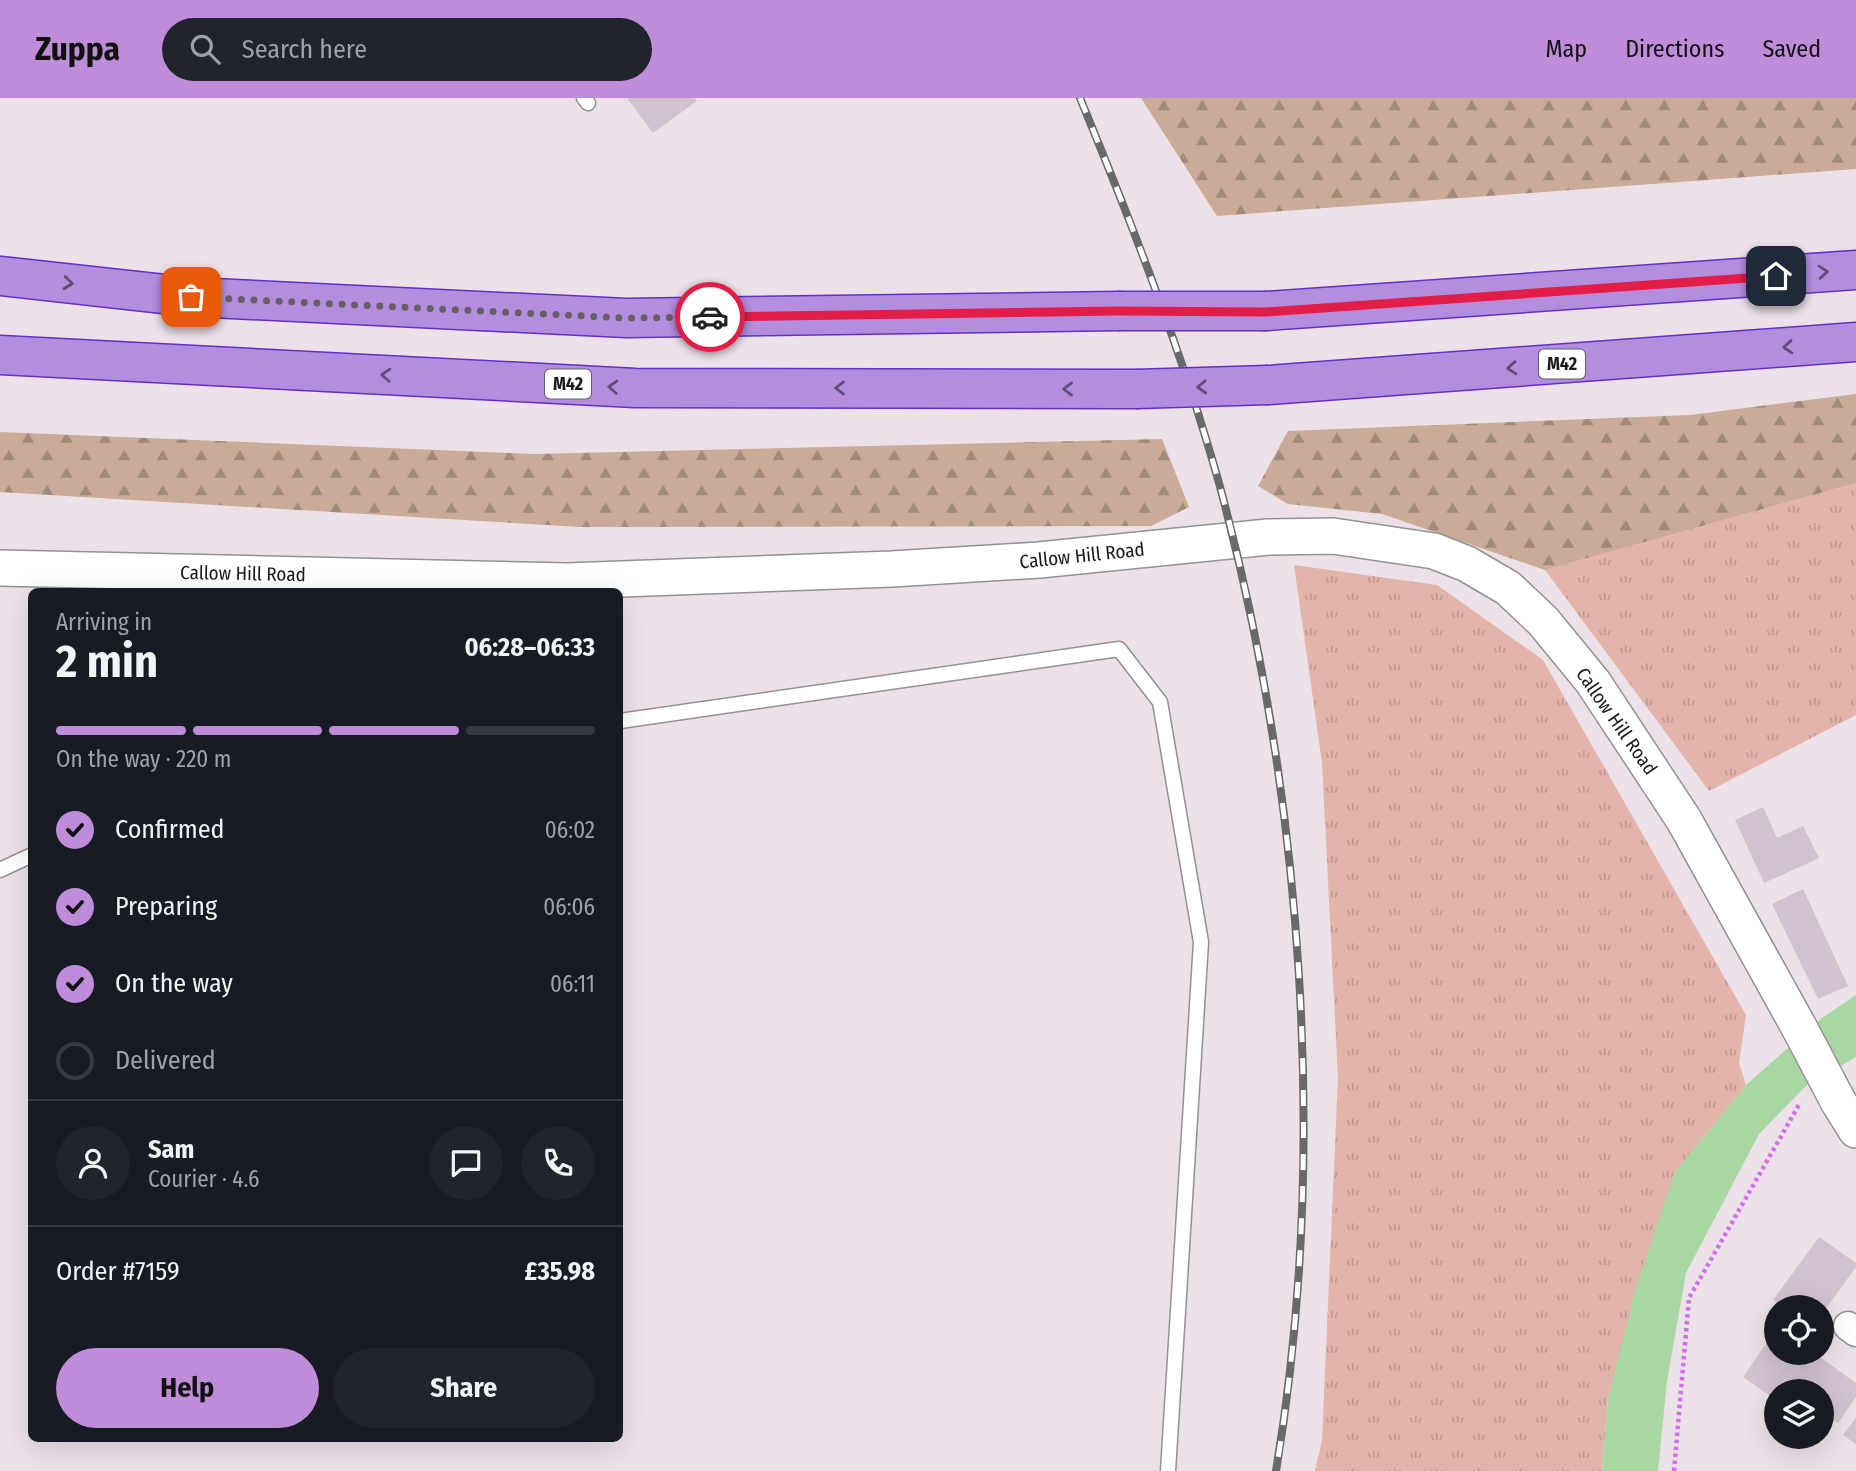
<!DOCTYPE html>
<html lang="en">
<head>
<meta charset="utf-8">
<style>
	:root { --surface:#171b24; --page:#20242c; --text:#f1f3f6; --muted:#9ea1a6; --line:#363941; --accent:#bf8cda }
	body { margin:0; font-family:"Fira Sans Condensed",sans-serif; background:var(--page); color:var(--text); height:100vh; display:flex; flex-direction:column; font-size:26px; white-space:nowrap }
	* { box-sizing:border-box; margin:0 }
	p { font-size:23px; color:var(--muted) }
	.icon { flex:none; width:38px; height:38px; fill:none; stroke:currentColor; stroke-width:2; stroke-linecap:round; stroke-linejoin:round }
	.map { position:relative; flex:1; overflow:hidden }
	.details { position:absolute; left:28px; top:490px; width:595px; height:854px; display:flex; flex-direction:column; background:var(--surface); border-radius:10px; box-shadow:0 7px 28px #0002 }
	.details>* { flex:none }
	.buttons { position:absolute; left:1764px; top:1197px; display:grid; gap:14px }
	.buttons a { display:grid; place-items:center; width:70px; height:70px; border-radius:50%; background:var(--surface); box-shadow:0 7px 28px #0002; font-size:35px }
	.pin { position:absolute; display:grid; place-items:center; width:60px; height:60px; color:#fff; margin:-30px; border-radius:14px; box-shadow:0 4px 10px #0006 }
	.courier { position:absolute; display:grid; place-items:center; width:70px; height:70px; margin:-35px; border:5px solid #e11d48; border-radius:50%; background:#fff; color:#222; box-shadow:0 2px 9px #0007 }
	.overview em { font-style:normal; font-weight:700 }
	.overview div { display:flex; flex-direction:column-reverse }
	.overview { display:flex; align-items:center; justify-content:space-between; height:119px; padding:0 28px }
	h1 { font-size:46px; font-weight:700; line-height:52px }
	.bar { display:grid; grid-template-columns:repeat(4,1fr); gap:10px 7px; align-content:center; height:84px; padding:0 28px }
	.bar i { height:9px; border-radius:5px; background:var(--line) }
	.bar .current { background:var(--accent) }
	.bar p { grid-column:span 4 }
	.line { display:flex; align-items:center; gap:18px; padding:0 28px; border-top:2px solid var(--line) }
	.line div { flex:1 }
	.round { display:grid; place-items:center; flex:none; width:74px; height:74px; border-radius:37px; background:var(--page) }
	ol { padding:0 28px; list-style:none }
	li { display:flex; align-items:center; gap:21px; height:77px }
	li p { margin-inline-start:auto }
	li .icon { padding:7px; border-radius:50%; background:var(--accent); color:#111; stroke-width:4 }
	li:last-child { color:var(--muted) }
	li i { width:38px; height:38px; border:4px solid var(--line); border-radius:50% }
	.cta { display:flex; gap:14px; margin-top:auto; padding:14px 28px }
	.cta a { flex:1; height:80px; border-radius:42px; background:var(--accent); color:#111; font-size:28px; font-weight:700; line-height:80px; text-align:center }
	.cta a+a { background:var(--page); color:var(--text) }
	header { display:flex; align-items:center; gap:42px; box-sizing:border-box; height:98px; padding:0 35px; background:var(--accent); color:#111 }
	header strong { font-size:33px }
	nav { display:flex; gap:38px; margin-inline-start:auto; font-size:24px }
	.search { width:490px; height:63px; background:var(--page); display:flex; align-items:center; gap:18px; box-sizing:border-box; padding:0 24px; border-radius:38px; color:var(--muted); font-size:26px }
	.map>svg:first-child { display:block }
	.grass { fill:url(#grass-tufts) }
	.forest { fill:url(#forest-firs) }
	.water { fill:#a9d7a4 }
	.building { fill:#d2c2d0 }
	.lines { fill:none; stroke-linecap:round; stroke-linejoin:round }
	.service-casing { stroke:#929292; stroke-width:17 }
	.minor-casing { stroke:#929292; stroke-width:31 }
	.tertiary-casing { stroke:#929292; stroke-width:38 }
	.motorway-casing { stroke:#622fc9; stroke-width:41 }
	.path { stroke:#d26fef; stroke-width:4.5; stroke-dasharray:3.5 3.5; stroke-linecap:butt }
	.service { stroke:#fff; stroke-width:14 }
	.minor { stroke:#fff; stroke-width:28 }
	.tertiary { stroke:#fff; stroke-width:35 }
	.motorway { stroke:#b58ddf; stroke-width:38 }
	.rail-casing { stroke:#696969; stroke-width:8 }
	.rail { stroke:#fff; stroke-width:5; stroke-dasharray:16; stroke-linecap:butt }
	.tertiary-bridge-casing { stroke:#929292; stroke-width:38; stroke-linecap:butt }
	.motorway-bridge-casing { stroke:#622fc9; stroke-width:41; stroke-linecap:butt }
	.tertiary-bridge { stroke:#fff; stroke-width:35 }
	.motorway-bridge { stroke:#b58ddf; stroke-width:38 }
	.oneway { stroke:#604e73 }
	.done { stroke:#646063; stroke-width:7; stroke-dasharray:0 12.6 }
	.route { stroke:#e11d48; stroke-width:9 }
	.labels { text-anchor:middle; stroke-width:5; stroke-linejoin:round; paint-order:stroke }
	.shield { fill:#fff; stroke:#5f5f5f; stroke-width:2 }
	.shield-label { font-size:18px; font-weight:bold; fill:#1b1b1b }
	.street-label { font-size:19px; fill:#1b1b1b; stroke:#fff }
</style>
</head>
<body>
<header>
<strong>Zuppa</strong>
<div class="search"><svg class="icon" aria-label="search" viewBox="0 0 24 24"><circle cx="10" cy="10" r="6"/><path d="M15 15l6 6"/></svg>Search here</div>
<nav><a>Map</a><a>Directions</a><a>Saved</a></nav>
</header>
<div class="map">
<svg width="1856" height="1373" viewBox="0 0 1856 1373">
	<defs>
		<pattern id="grass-tufts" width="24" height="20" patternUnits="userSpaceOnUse" patternTransform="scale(1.75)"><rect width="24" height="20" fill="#e3b4a9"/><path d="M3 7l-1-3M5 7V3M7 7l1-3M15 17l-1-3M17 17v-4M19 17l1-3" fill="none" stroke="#c29a91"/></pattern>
		<pattern id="forest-firs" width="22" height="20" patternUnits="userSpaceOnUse" patternTransform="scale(1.75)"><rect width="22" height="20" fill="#c9ab98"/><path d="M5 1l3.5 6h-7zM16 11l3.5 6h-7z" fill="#a28a7b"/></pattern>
	</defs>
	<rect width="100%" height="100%" fill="#ece1e8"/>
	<g class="grass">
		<path d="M1856,385V617L1709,693L1545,472Z"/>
		<path d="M1294,467L1437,487L1543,562L1746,917L1739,965L1746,987L1675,1074L1608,1300L1602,1373H1315L1322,1342L1338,980L1322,665Z"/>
	</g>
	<g class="forest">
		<path d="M1141,0H1856V71L1217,118Z"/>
		<path d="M1856,296V385L1545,472L1382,416L1288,406L1258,388L1288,333L1690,317Z"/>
		<path d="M0,334L534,356L1162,341L1189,409L1151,428L580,429L0,394Z"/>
	</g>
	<path class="water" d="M1856,897V959L1808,986L1759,1036L1686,1175L1667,1283L1658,1373H1602L1608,1300L1636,1189L1675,1074L1746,987L1822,920Z"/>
	<g class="building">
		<path d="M627,0H695L697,3L653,35Z"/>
		<path d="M1763,709L1777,740L1803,728L1819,760L1764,785L1735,722Z"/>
		<path d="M1803,791L1848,888L1818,901L1772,806Z"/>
		<path d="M1819,1139L1856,1165V1169L1822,1216V1209H1783L1773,1202Z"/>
		<path d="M1768,1243L1776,1249V1255H1785L1797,1263L1803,1255H1814L1856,1285V1299L1838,1325L1822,1313V1293H1776V1302L1743,1279Z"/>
		<path d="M1856,1320V1346L1843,1337Z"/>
	</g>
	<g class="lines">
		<g class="service-casing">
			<g id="service">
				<path d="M584,0L588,5"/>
				<path d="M620,623L1119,551L1160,604L1201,844L1168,1373"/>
				<path d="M0,772L32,757"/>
			</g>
		</g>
		<g class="minor-casing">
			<path id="minor" d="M1848,1228L1856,1234"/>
		</g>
		<g class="tertiary-casing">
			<g id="tertiary">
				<path d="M0,470L567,483L892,471L1039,462L1268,439L1333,438L1434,453L1467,466L1508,490L1543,523L1593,584L1684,722L1800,931"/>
				<path d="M1838,1003L1856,1032"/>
			</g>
		</g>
		<g class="motorway-casing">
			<g id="motorway">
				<path d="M0,178L191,199L626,220L1118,213"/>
				<path d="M1266,213L1856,172"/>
				<path d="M0,257L635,290L1136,291"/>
				<path d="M1268,287L1856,244"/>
			</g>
		</g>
		<path class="path" d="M1674,1373L1689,1200L1800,1005"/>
		<use href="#service" class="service"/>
		<use href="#minor" class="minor"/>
		<use href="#tertiary" class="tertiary"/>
		<use href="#motorway" class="motorway"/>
		<g class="rail-casing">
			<path id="rail" d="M1080,0C1132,126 1182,254 1219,385C1303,696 1329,1055 1276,1373"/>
		</g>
		<use href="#rail" class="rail"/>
		<g class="tertiary-bridge-casing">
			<path id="tertiary-bridge" d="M1800,931L1838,1003"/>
		</g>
		<g class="motorway-bridge-casing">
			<g id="motorway-bridge">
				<path d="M1118,213H1266"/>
				<path d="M1136,291L1268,287"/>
			</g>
		</g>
		<use href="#tertiary-bridge" class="tertiary-bridge"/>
		<use href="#motorway-bridge" class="motorway-bridge"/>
	</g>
	<defs><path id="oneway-chevron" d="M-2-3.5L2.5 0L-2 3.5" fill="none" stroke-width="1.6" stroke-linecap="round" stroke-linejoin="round" transform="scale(1.75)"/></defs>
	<g class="oneway">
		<use href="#oneway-chevron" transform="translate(1823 174) rotate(-4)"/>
		<use href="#oneway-chevron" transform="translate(68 185) rotate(6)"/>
		<use href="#oneway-chevron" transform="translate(1788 249) rotate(176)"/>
		<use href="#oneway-chevron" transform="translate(1512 270) rotate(176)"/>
		<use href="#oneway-chevron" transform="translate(386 277) rotate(-177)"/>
		<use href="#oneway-chevron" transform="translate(613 289) rotate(-177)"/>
		<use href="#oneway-chevron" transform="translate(1202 289) rotate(178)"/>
		<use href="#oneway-chevron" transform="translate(840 290) rotate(-180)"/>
		<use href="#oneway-chevron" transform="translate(1068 291) rotate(-180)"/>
	</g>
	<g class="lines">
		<path class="done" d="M191,199L626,220L710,219"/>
		<path class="route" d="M710,219L1118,213L1266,214L1776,178"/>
	</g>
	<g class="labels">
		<g class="shield">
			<rect x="1539" y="251.5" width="46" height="29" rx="5"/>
			<rect x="545" y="271.5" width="46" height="29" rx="5"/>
		</g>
		<g class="shield-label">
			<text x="1562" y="272">M42</text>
			<text x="568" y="292">M42</text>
		</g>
		<g class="street-label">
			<text transform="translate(1082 457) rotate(-6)" y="7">Callow Hill Road</text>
			<text transform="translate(243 475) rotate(1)" y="7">Callow Hill Road</text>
			<text transform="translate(1617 623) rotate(55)" y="7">Callow Hill Road</text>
		</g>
	</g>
</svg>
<div class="buttons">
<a><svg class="icon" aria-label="locate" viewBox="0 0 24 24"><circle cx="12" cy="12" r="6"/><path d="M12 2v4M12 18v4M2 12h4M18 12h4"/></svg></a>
<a><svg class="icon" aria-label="layers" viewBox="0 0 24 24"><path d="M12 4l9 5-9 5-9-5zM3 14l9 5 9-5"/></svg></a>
</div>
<div class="pin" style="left:191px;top:199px;background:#ea580c"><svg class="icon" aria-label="bag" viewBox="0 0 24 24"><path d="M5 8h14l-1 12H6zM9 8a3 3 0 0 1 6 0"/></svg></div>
<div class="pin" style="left:1776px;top:178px;background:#1f2937"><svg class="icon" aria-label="home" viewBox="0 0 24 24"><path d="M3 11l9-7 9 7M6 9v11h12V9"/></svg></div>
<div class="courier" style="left:710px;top:219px"><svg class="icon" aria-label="car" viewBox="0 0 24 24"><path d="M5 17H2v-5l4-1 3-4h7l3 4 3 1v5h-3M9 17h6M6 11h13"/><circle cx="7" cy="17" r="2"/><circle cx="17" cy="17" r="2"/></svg></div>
<section class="details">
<div class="overview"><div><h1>2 min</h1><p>Arriving in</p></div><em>06:28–06:33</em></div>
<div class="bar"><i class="current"></i><i class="current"></i><i class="current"></i><i></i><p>On the way · 220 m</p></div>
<ol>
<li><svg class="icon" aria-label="check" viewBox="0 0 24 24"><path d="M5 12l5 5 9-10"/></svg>Confirmed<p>06:02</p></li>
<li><svg class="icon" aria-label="check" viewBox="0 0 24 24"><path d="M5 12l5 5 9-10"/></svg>Preparing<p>06:06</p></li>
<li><svg class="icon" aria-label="check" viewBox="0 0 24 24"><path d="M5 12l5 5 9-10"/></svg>On the way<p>06:11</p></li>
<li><i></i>Delivered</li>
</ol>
<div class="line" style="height:126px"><a class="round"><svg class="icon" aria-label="person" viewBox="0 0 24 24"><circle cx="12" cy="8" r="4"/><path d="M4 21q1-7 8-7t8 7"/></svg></a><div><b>Sam</b><p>Courier · 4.6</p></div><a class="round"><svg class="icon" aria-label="chat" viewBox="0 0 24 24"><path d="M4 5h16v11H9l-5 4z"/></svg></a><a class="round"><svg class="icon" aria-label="phone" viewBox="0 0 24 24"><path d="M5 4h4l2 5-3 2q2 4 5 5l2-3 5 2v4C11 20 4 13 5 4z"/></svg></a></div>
<div class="line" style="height:91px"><div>Order #7159</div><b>£35.98</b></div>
<div class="cta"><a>Help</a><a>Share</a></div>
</section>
</div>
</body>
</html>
